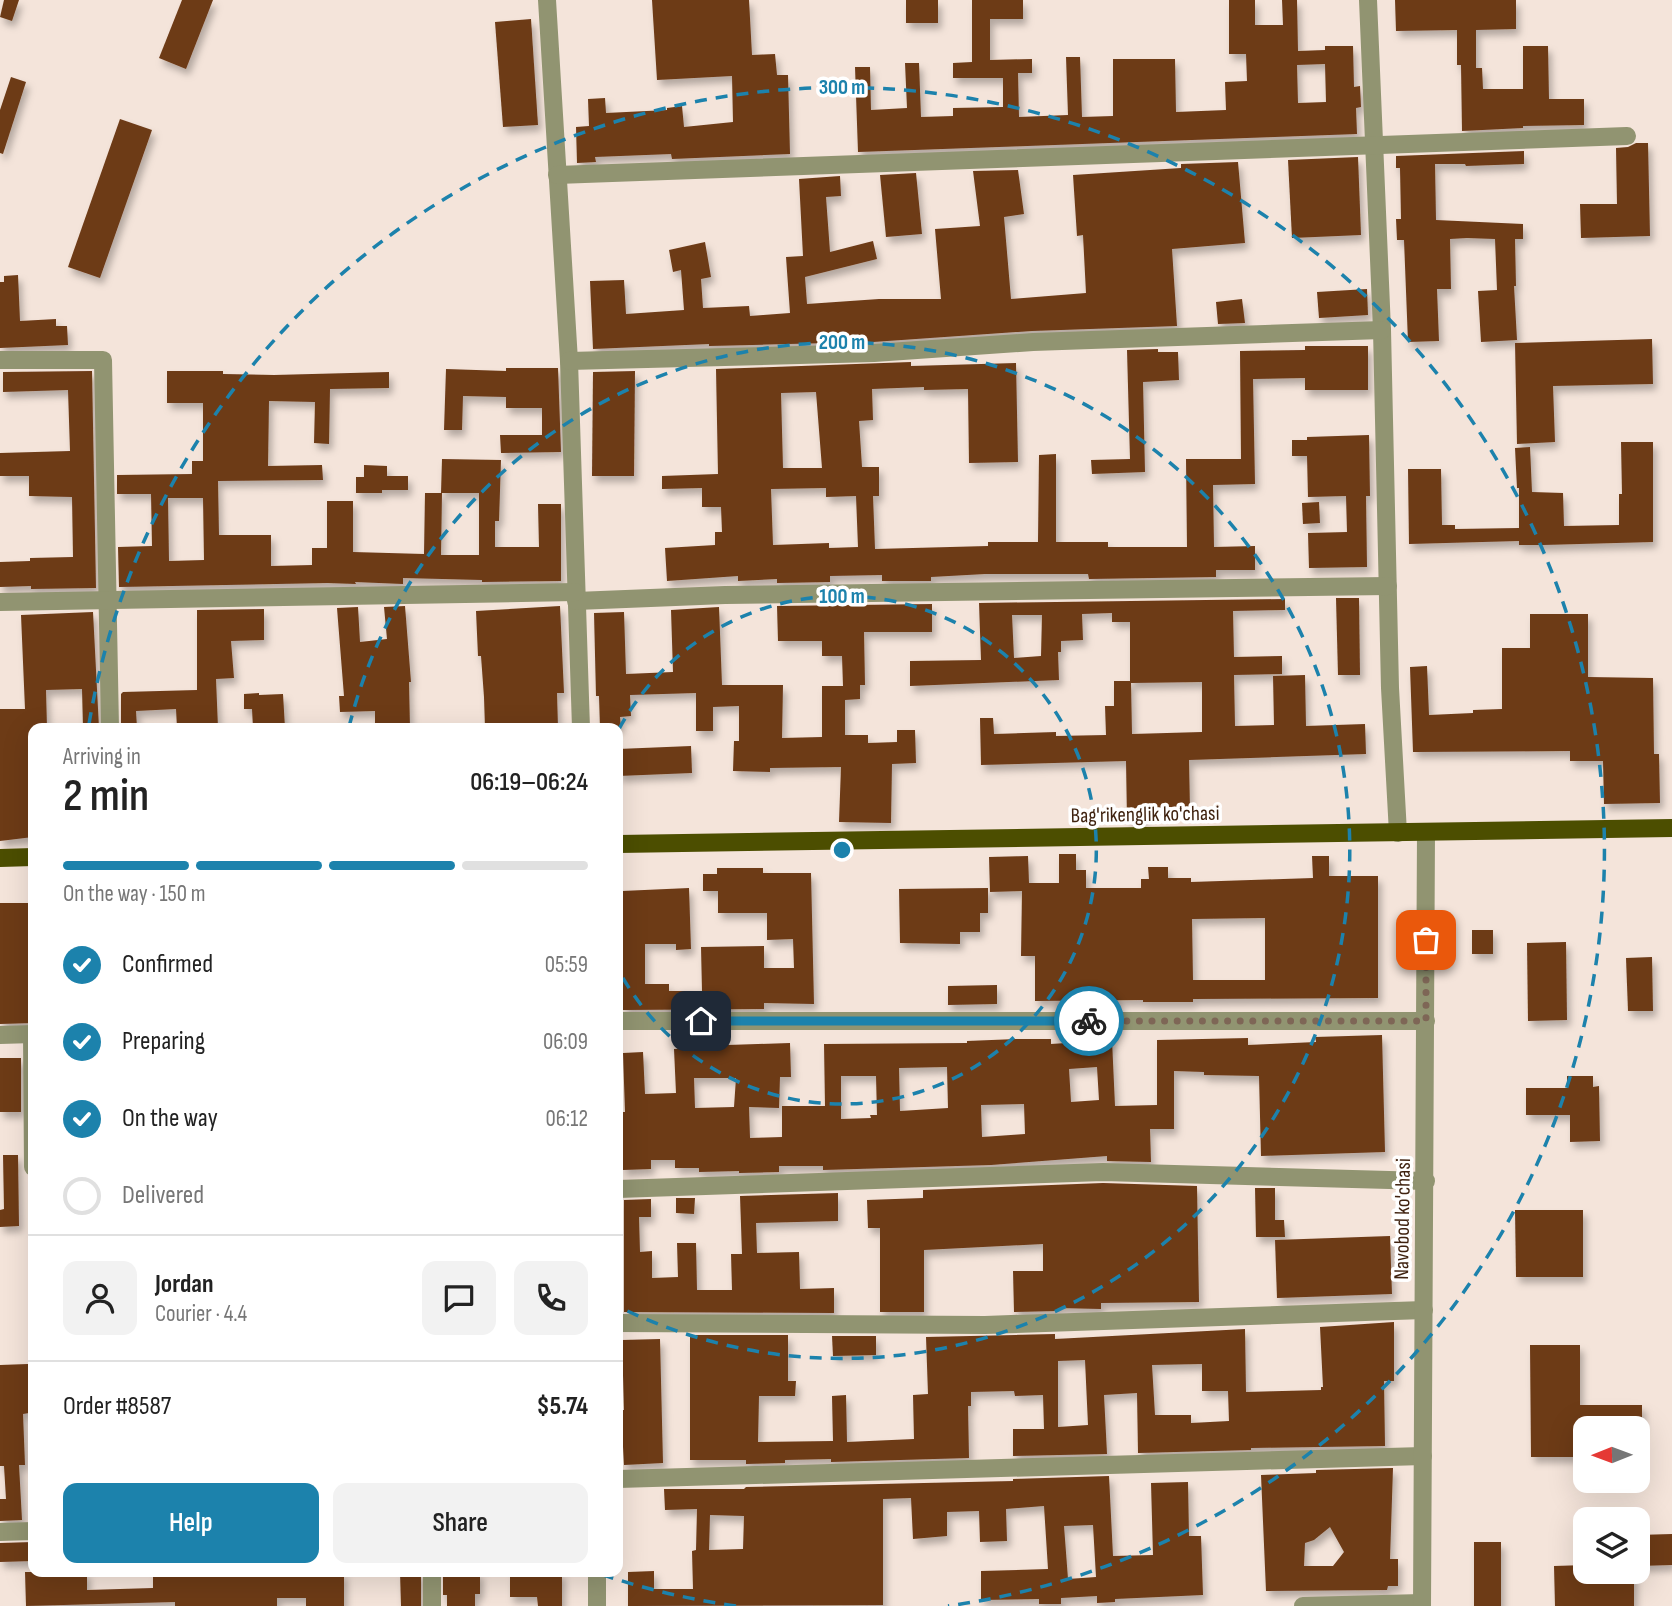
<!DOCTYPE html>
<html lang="en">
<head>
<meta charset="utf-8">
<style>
	:root { --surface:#fff; --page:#f2f2f2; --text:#222; --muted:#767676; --line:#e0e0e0; --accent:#1c82ac }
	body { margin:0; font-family:"Sofia Sans Condensed",sans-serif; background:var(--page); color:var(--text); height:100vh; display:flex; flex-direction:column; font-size:26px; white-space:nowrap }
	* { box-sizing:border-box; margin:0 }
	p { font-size:23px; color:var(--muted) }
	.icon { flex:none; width:38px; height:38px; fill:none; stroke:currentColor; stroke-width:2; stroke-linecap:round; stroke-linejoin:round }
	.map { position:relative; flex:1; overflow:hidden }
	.panel { position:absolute; left:28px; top:723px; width:595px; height:854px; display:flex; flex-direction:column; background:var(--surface); border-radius:14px; box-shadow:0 7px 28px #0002 }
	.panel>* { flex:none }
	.needle { width:46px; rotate:269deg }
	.tools { position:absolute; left:1573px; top:1416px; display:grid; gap:14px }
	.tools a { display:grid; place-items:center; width:77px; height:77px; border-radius:14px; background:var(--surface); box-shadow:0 7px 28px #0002; font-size:35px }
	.pin { position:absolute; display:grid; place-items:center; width:60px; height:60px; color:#fff; margin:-30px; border-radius:14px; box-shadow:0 4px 10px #0006 }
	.courier { position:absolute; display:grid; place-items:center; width:70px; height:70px; margin:-35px; border:5px solid #1c82ac; border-radius:50%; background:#fff; color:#222; box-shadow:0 2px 9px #0007 }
	.head em { font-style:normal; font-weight:600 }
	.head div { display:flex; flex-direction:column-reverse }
	.head { display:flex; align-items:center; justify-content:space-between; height:119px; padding:0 35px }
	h1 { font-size:46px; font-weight:600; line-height:52px }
	.bar { display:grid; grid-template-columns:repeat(4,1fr); gap:10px 7px; align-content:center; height:84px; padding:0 35px }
	.bar i { height:9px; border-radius:5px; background:var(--line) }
	.bar .on { background:var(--accent) }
	.bar p { grid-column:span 4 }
	.line { display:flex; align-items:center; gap:18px; padding:0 35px; border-top:2px solid var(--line) }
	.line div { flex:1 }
	.round { display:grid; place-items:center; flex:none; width:74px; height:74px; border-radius:14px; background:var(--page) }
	ol { padding:0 35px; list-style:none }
	li { display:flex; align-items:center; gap:21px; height:77px }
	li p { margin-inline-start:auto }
	li .icon { padding:7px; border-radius:50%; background:var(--accent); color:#fff; stroke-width:4 }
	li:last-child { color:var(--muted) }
	li i { width:38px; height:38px; border:4px solid var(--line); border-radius:50% }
	.cta { display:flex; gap:14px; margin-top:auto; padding:14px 35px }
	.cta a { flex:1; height:80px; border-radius:14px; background:var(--accent); color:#fff; font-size:28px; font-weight:600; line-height:80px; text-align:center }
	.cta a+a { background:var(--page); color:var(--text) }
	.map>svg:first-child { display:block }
	.building { fill:#6d3a17; fill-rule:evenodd; filter:url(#shadow) }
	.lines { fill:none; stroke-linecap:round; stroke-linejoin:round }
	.minor { stroke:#919471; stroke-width:18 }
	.major { stroke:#4c4e00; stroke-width:18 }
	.done { stroke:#7e6656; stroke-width:7; stroke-dasharray:0 12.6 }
	.route { stroke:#1c82ac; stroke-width:9 }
	.ring { fill:none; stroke:#1c82ac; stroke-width:3.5; stroke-dasharray:12 9 }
	.labels { text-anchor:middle; stroke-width:7; stroke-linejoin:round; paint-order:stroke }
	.street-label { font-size:21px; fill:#3f220f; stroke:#fff }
	.centre { fill:#1c82ac; stroke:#fff; stroke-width:3.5 }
	.ring-label { font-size:21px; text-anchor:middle; font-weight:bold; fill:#1c82ac; stroke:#fff; stroke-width:7; stroke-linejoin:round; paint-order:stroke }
</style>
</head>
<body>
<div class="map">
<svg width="1672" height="1606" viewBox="0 0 1672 1606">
	<defs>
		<filter id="shadow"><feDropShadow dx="3.5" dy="6" stdDeviation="3.5" flood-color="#0004"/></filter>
	</defs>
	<rect width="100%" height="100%" fill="#f4e4da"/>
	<g class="building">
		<path d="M4,0H19L12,21L0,17Z"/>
		<path d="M182,0H213L186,69L159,58Z"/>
		<path d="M652,0H749L752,55L775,54L777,75H788L790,154L672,159L671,154L595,157L596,162L577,163L576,127L589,126L588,99L605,98L606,113L667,110V108L682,106L684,127L733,122L732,76L657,80Z"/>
		<rect x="906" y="0" width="32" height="23"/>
		<path d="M972,0H1023V19H990V60L1032,59V73H1018L1019,117L1068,115L1066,57H1080L1082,117L1113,116V59H1175L1176,112L1226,110L1225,82L1247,81L1246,54H1229V0H1255V25H1283L1282,0H1297L1298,51L1325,50V46H1353L1354,87L1360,86L1361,107L1356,108L1357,134L858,152L855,67H870L871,110L907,108L905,63H919L921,117L953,116V108L1003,107V78H953V63L972,62ZM1325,64L1326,102L1298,103L1297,65Z"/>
		<path d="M1395,0H1516V29L1476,30V68H1482L1483,89H1523V46H1548L1549,99H1584V125L1523,126V128L1462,131L1461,65H1457V30L1396,31Z"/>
		<path d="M531,19L538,125L503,127L495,22Z"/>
		<path d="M11,77L26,82L3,154L0,153V110Z"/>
		<path d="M120,119L152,130L100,278L68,267Z"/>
		<path d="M1636,143H1648L1650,236L1581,238L1580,204H1617L1616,148L1628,147Z"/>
		<path d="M1524,151V164L1466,166L1465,164H1435L1436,220L1523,224V239H1515L1516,286H1514L1517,340L1481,342L1478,291L1497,290L1495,239L1467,238L1450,239L1451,289H1437L1439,341L1408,342L1404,240H1397L1396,219H1401L1400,168H1396V156Z"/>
		<path d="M1358,157L1361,235L1292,238L1288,160Z"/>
		<path d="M1238,162L1245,243L1172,249L1177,326L1032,331L873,342L709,346V344L593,349L590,281L624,280L626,314L684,310L681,270L673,272L669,250L705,242L711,277L701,279L703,308L749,306L750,316L790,313L786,257L803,256L799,179L840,176L841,196L826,197L830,252L873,241L877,259L805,277L807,304L879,299H941L935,229L980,226L973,171L1018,170L1024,214L1004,217L1011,299L1086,293L1083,235L1077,236L1073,175L1181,168V164Z"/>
		<path d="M916,173L922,234L886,237L880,175Z"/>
		<path d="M18,275L20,321L56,319V326H67L68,345L0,348V282H4V276Z"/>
		<path d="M1367,289L1368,315L1319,318L1317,292Z"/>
		<path d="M1242,299L1245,323L1218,324L1216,302Z"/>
		<path d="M1652,339L1653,384L1553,386L1555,442L1517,444L1515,343Z"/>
		<path d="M1305,346H1368V390H1305V378L1253,379L1255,484L1213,485L1214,547L1255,546V570H1216V577L1089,579L1088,574H985L931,577V581H882V575L830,576V582L777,583V579L738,581V576L667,581L665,548L715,545V532H722L721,507H702V488L662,489V476L718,474L716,369L911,362V366L1016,363L1018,462L969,463L968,389L924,390V387L872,389L873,420L859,421L862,467H879V496H873L875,549L988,546V542H1038L1039,455L1056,454V542H1108V547H1187L1186,459H1241L1240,351L1305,350ZM816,392L822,468H783L781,393ZM826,488V497L856,496L858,547L829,548V543L773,545L771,489Z"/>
		<path d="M1158,349V352H1178L1179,380L1143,382L1145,472L1092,474L1091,460L1130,459L1127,350Z"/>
		<path d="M506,368H558L561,452L501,453L500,435H542V408H506V397L463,396L462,430H444L446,369L506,371Z"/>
		<path d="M92,371L96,588L31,589V586L0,587V562L30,561V558L73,557L72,497L29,496V476H0V453L70,451L68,390L3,392V372Z"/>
		<path d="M167,371H223V374L274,375L389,372V388L330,389L329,444L314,443L315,402L269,401L268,466L322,465L323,480L218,481L219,535H271V566L312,565V548H327V501H353V552L424,554L425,493H442L441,555H479V493H441L442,459L501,460L499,521H495V547H539L538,504H561V581L482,582V580L403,578V584L355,582L356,584L327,583L119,587L118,547L152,546L151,494H117V475L192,474V461H203V403H167ZM168,498H203L204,560L169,561Z"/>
		<path d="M635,371L634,476H592L593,372Z"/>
		<path d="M1369,435L1370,496H1366L1367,567L1309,568L1308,533L1347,532L1346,496L1308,497L1307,456H1292V440H1307V437Z"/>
		<path d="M1621,442H1653V542L1543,545H1519V541L1409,544L1408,469H1441L1442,525H1455V529L1519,528V488H1517L1515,448L1530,447L1532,492L1563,493L1564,526L1619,525V494H1622Z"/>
		<path d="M364,465L387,466V476H408V490H382V493H356V477H364Z"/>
		<path d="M1319,502L1320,523L1303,524L1302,503Z"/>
		<path d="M1336,598H1359L1360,675H1338Z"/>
		<path d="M1285,599V610L1233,611L1234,657L1282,656V674L1234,675L1235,726L1274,725L1273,676L1305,675L1306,726L1365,724L1366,754L1189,760L1190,810H1145V820H1127L1126,761L981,765L980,718H993L994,734L1056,732V736L1106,735L1105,706H1114V681H1130V622H1112V613L1082,614L1083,640L1061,641V652H1058L1059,680L910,686V661L981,660L979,603ZM1012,615H1042L1041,656L1014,658ZM1202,682V732L1132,734L1131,683Z"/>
		<path d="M932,604V632H864L865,685H860V699L845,700V735H868V743L897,742V730H915L916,763L892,764L891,823L839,822L841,767L770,768V772L733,771L734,741H739V706L713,707V731H696V693L630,695L631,716L620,717L621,728H600L599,696H596L594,613L624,612L626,674L673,672L671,610L719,607L722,685H783L782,738L822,737V686H843L842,656H822V641H778L777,606Z"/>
		<path d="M405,606L411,682H409L410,728H375V711L340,712L339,696H344L337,608L358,607L360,642L387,639L384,607Z"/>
		<path d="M560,606L564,693H557L558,728H485L484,697L481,656H478L476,611Z"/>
		<path d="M264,609V640L231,641L234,678L216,679L218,728H177L176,709L136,711L137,728H121V694L123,692L197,690V610Z"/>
		<path d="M93,612L99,728H83L82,689L46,690L47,728H33V837L0,841V709H25L21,615Z"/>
		<path d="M1530,614H1588V677L1653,678L1654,754H1659L1660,803L1604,804L1603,761H1570V751L1413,752L1410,667L1427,666L1429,715L1473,713V710L1502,709V648H1530Z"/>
		<path d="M259,693V695L283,694L285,728H253L252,709H244V694Z"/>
		<path d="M691,746L692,773L618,776V749Z"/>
		<path d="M1059,854H1076V870H1086V888H1141V879H1149L1148,867H1168V878H1191V882L1313,878L1312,856H1329V876H1378V998L1193,999V1002H1143V1000L1035,1001V956H1021L1022,891L990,892L989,857L1028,856L1029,883H1059ZM1265,918V980H1193L1192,919Z"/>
		<path d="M717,868H763V873H811L814,1004L764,1003V1009L623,1010V945H618V904H622V891L689,888L691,949L676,950V944H645V984H669V991H702L701,947L764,946V968H794L793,939L767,940V913H718V891H703V874H717Z"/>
		<path d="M988,888V913H980V932H960V944L900,943L899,889Z"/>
		<path d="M0,903H33V1023L0,1024Z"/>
		<rect x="1472" y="930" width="21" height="24"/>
		<path d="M1566,942L1567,1020L1528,1021L1527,943Z"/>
		<path d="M1652,957L1653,1011H1628L1626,958Z"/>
		<path d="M997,985V1004L948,1005V986Z"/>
		<path d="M1382,1035L1385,1152L1261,1156L1259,1076L1204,1075V1072L1174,1071V1129H1150L1151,1162L1107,1161V1156L991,1165L823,1170V1166H779V1172L739,1173V1171L699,1172V1168H675V1160H651V1169L623,1170L622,1112H625L623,1053L643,1052L645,1094L676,1093L674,1049L697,1048V1046L790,1043L791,1077H780L779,1108L749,1107L750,1138L782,1137V1106H825L824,1044L967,1043V1041L1016,1039H1051V1044L1112,1040L1115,1106L1157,1105V1040L1248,1038V1045L1316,1042L1315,1037ZM947,1067L948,1108L900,1111L899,1068ZM1097,1067L1099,1100L1071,1102L1069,1069ZM841,1076H876L877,1115H870L871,1118L841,1119ZM694,1078H736L734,1107L695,1108ZM1024,1104L1025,1134L982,1137L981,1105Z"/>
		<rect x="0" y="1058" width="21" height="54"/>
		<path d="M1567,1076H1593V1087L1599,1086L1600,1141L1570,1142V1115H1526V1088H1567Z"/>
		<path d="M3,1155H18L19,1226L0,1227V1210L4,1209Z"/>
		<path d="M1103,1183L1197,1186L1199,1302L1101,1303V1309L1058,1308V1311L1014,1312L1013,1271H1043V1244L924,1250V1312H880V1228H868L867,1200L923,1198V1190Z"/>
		<path d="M1255,1188H1275V1220H1284L1285,1237H1256Z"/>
		<path d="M838,1193V1221L756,1223L757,1253L799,1252L800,1289L834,1288V1313L624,1312V1200L651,1199V1217H639L640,1252L652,1251V1278L678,1277L677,1243H696L697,1290H732L731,1254H742L740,1196Z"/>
		<path d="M676,1198H695L694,1214L676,1213Z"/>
		<path d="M1515,1210H1583V1277H1516Z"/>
		<path d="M1390,1236L1392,1294L1277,1298L1275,1240Z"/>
		<path d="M1394,1322V1381H1384L1385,1446L1251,1448V1450L1138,1453L1137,1393L1104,1395L1107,1454L1013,1456V1429H1044L1043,1395L1015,1396L1014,1391L971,1392V1406H968L969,1458L831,1462V1459L785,1460V1463L746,1464V1460H690V1335H788V1381H796L795,1396H759L758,1442L833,1441L832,1396L846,1395L847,1442L914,1439L913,1395L928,1394L926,1337L1055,1334V1339L1245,1329L1246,1392L1321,1390V1387H1323L1320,1327ZM1085,1360L1088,1425L1058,1427V1361ZM1202,1364V1391H1228L1229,1421L1191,1423V1415H1155L1152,1365Z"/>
		<path d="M832,1336H876V1355L833,1356Z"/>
		<path d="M660,1339L663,1463L624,1465L621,1410H624L622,1340Z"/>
		<path d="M1530,1345H1580V1405H1642V1428H1586V1457H1531Z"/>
		<path d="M28,1364L29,1413L23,1414L25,1465H19L22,1520L0,1521V1499H6L4,1466H0V1365Z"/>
		<path d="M1393,1468L1390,1559H1398V1586H1388L1387,1590L1266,1591L1261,1475L1316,1473V1470ZM1330,1527L1344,1552L1333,1566H1304L1305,1543L1314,1540Z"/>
		<path d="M1109,1476L1113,1556L1153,1555L1151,1483L1188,1482L1189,1536H1201L1203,1595L1115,1599V1602L1097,1603V1596L1061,1598V1604H1039V1599L981,1600V1571L1048,1569L1044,1506L1006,1509L1007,1541L980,1542L979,1511L947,1512V1536L913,1539L911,1498L883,1499V1605L628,1606V1572L654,1571V1589H693L692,1551L696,1550L697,1509L665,1510L664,1489H744L746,1487L1013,1481V1479ZM710,1515L744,1516L743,1549L709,1550ZM1093,1525L1096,1577L1068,1579L1064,1526Z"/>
		<path d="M1672,1534V1565L1638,1566V1535Z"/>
		<path d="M33,1542V1561L0,1562V1543Z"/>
		<rect x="1474" y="1542" width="27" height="64"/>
		<path d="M1586,1565V1572H1634V1606H1555L1554,1566Z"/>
		<path d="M25,1572H87V1590L153,1588V1572H344V1606H306V1598H277V1606H175V1602L26,1606Z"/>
		<path d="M400,1572H421V1606H401Z"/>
		<path d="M443,1572H480V1594H475V1606H447V1595H443Z"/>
		<path d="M510,1572H562V1606H538L537,1597H510Z"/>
	</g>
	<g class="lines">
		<g class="minor">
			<path d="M547,0L569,361L581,728"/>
			<path d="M1368,0L1382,330L1390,688L1398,833"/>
			<path d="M557,175L1627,136"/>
			<path d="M0,360H103L110,728"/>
			<path d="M569,361L874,353L1033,342L1382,330"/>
			<path d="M576,601L725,595L1388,586"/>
			<path d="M0,602L575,592"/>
			<path d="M618,1021H1426"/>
			<path d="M32,1034L33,1167"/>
			<path d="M0,1035L33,1034"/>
			<path d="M618,1189L1103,1172L1426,1181"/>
			<path d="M618,1323L985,1325L1424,1310"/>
			<path d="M618,1479L1423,1456"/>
			<path d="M0,1532L33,1531"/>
			<path d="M432,1572V1606"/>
			<path d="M597,1572V1606"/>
			<path d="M1303,1606L1422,1603"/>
			<path d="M1422,1606L1426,833"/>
		</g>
		<g class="major">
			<path d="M618,844L1672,828"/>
			<path d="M0,858L33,857"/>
		</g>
	</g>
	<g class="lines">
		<path class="done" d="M1089,1021H1426V940"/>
		<path class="route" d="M701,1021H1089"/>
	</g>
	<g class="ring">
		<path d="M619 729A254 254 0 1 1 619 971"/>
		<path d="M349 727A508 508 0 1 1 619 1307"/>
		<path d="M736 1606A763 763 0 0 1 600 1574M89 724A763 763 0 1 1 948 1606"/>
	</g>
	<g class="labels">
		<g class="street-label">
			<text transform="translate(1145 814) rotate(-1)" y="7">Bag'rikenglik ko'chasi</text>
			<text transform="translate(1402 1219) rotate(-89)" y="7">Navobod ko'chasi</text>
		</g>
	</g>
	<circle cx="842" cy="850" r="10" class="centre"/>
	<g class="ring-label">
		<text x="842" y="94">300 m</text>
		<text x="842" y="349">200 m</text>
		<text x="842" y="603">100 m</text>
	</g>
</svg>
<div class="tools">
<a><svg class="needle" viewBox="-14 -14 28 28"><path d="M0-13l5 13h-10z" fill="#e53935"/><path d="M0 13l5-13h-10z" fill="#767676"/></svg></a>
<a><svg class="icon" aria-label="layers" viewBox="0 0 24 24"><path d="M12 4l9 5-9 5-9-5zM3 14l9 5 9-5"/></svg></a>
</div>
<div class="pin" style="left:1426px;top:940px;background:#ea580c"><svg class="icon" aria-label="bag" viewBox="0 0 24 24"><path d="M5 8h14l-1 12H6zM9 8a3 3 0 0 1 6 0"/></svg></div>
<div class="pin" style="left:701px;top:1021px;background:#1f2937"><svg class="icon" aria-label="home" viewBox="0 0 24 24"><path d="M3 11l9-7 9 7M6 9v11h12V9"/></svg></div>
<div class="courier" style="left:1089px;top:1021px"><svg class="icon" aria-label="bike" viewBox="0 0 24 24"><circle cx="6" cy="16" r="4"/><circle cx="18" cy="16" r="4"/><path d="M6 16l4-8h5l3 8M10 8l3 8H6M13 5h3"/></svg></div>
<section class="panel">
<div class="head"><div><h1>2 min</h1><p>Arriving in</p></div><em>06:19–06:24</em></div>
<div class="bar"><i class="on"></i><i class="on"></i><i class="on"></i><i></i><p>On the way · 150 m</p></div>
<ol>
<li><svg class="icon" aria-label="check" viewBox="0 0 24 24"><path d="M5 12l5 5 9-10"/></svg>Confirmed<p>05:59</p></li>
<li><svg class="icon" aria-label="check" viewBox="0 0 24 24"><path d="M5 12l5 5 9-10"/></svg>Preparing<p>06:09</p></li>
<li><svg class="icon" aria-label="check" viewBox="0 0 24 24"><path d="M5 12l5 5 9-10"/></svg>On the way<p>06:12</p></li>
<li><i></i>Delivered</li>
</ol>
<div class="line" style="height:126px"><a class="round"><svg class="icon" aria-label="person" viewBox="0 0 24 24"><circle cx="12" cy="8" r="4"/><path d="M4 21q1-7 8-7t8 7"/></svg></a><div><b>Jordan</b><p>Courier · 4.4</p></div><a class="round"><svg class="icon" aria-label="chat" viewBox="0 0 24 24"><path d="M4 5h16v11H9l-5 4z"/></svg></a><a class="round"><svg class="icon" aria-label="phone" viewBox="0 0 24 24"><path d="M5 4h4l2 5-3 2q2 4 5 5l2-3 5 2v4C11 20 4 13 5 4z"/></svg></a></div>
<div class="line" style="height:91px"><div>Order #8587</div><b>$5.74</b></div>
<div class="cta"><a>Help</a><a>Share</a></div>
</section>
</div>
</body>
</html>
